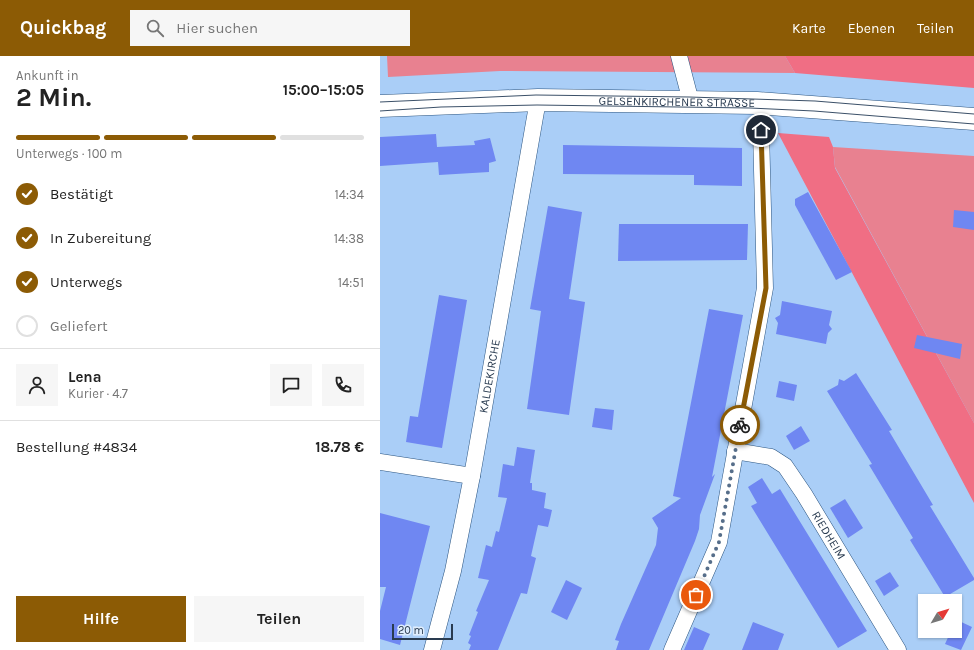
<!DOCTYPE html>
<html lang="de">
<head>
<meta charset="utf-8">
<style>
	:root { --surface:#fff; --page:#f6f6f6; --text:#222; --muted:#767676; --line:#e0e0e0; --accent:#8c5b05 }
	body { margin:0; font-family:Karla,sans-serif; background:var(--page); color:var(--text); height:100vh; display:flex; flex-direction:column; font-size:15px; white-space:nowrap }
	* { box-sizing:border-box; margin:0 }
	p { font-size:13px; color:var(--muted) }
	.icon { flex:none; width:22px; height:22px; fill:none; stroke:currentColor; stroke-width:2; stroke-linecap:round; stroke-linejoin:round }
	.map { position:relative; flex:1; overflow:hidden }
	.drawer { display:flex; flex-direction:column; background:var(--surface); width:380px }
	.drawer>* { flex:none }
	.needle { width:26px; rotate:52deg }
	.controls { position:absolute; left:538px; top:538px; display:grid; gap:8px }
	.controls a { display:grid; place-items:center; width:44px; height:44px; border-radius:0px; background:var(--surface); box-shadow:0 1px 3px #0004; font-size:20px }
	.scale { position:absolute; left:12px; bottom:10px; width:61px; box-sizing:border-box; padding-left:4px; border:2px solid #293b50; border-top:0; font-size:11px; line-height:14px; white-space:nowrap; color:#293b50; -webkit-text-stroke:3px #dfedfd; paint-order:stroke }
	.pin { position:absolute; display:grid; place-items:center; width:34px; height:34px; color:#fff; margin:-17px; border:2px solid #fff; border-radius:50%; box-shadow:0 1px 4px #0007 }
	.courier { position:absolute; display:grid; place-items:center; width:40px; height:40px; margin:-20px; border:3px solid #8c5b05; border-radius:50%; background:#fff; color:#222; box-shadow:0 1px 5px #0007 }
	.head em { font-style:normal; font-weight:700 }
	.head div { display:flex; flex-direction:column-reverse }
	.head { display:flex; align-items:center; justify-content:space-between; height:68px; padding:0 16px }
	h1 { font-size:26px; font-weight:700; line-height:30px }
	.bar { display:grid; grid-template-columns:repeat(4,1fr); gap:6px 4px; align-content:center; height:48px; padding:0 16px }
	.bar i { height:5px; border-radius:3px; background:var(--line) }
	.bar .on { background:var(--accent) }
	.bar p { grid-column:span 4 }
	.line { display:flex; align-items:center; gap:10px; padding:0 16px; border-top:1px solid var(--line) }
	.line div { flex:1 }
	.round { display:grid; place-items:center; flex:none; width:42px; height:42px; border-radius:0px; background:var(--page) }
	ol { padding:0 16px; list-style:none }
	li { display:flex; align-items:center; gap:12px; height:44px }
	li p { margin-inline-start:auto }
	li .icon { padding:4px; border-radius:50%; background:var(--accent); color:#fff; stroke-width:4 }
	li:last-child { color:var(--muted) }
	li i { width:22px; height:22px; border:2px solid var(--line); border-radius:50% }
	.cta { display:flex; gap:8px; margin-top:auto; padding:8px 16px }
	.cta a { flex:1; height:46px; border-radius:0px; background:var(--accent); color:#fff; font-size:16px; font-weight:700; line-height:46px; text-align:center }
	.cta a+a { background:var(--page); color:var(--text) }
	header { display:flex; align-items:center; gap:24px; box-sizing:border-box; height:56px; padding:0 20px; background:var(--accent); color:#fff }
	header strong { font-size:19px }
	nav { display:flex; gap:22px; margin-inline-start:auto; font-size:14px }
	.search { width:280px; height:36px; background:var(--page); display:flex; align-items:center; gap:10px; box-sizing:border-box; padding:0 14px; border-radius:0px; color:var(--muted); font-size:15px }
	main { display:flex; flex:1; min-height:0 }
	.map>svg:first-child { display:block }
	.green { fill:#e88190 }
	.forest { fill:#f06e84 }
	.building { fill:#6f87f2 }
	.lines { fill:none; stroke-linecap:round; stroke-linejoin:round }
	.minor-casing { stroke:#2b5581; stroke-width:17 }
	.secondary-casing { stroke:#2b5581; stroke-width:23 }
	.minor { stroke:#fff; stroke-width:16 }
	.secondary { stroke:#fff; stroke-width:22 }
	.tram { stroke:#3b5068; stroke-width:1 }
	.done { stroke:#566e8a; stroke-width:4; stroke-dasharray:0 7.2 }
	.route { stroke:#8c5b05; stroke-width:5 }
	.labels { text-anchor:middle; stroke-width:4; stroke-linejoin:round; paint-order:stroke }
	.street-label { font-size:12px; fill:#293b50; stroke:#dfedfd }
</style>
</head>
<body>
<header>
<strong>Quickbag</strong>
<div class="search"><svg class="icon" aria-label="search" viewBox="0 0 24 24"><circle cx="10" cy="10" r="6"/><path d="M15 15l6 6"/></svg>Hier suchen</div>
<nav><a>Karte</a><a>Ebenen</a><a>Teilen</a></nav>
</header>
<main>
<section class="drawer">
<div class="head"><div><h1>2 Min.</h1><p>Ankunft in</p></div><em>15:00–15:05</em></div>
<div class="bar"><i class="on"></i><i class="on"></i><i class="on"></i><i></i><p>Unterwegs · 100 m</p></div>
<ol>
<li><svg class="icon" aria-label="check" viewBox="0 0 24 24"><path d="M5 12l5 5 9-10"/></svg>Bestätigt<p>14:34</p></li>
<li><svg class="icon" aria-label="check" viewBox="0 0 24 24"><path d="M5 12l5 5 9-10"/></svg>In Zubereitung<p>14:38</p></li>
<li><svg class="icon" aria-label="check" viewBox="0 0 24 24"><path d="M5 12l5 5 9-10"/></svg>Unterwegs<p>14:51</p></li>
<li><i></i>Geliefert</li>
</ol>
<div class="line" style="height:72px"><a class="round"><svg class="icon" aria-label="person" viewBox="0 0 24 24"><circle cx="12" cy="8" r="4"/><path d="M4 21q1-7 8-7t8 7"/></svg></a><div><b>Lena</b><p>Kurier · 4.7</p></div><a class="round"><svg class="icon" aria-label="chat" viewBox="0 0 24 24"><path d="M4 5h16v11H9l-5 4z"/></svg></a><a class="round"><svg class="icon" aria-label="phone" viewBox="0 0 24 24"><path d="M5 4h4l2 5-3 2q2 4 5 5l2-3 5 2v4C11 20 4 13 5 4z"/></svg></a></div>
<div class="line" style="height:52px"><div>Bestellung #4834</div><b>18.78 €</b></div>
<div class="cta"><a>Hilfe</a><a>Teilen</a></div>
</section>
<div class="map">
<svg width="594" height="594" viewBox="0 0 594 594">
	<rect width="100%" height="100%" fill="#aacef7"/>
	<g class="green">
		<path d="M7,0H405L415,17L120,15L8,21Z"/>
		<path d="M453,91L594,100V367L455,111Z"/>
	</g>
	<g class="forest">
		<path d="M405,0H594V32L415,17Z"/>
		<path d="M398,77L449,81L453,91L455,112L594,367V447Z"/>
	</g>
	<g class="building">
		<path d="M56,78L57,91L95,89L94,85L110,82L116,105L109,107V116L59,119L58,106L0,110V81Z"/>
		<path d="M183,89L362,92V130L314,129V119L183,118Z"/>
		<path d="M428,136L472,216L456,224L415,149V143Z"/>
		<path d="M168,150L202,156L189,243L205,246L189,359L147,353L161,255L150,253Z"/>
		<path d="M574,154L594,156V174L573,171Z"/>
		<path d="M239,168H368L367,204L238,205Z"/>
		<path d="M59,239L87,244L62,392L26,386L30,360L38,361Z"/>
		<path d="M402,245L452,255L449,269L452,273L448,277L446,288L396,278L398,267L395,262L400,259Z"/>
		<path d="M329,253L363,259L332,421L335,418L320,459L319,473L315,485L269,594H236L239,585L235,584L241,568L276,489L278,472L272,462L301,442L293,440Z"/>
		<path d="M537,279L582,288L580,303L534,292Z"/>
		<path d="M476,317L512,374L509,375L553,449L550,450L594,522V524L565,541L530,484L533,482L489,409L492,408L447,335L458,329L459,323L464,325Z"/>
		<path d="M399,325L417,329L414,345L396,341Z"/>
		<path d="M215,352L234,354L232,374L212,371Z"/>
		<path d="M421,370L430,385L414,394L406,380Z"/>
		<path d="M137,391L155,394L150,427H152V434L166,437L164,452L172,454L170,463L168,471L158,469L151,500L156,502L147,538L141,537L118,594H89L91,589L88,587L91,580L89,579L98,556L96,555L109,524L98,522L106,489L112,491L116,475L119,476L127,442L118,441L123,408L134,410Z"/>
		<path d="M382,422L392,438L400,433L487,575L458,592L371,450L377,447L368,431Z"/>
		<path d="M465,443L483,472L468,482L450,452Z"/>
		<path d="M0,457L50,470L20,589L0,583V555L6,531H0Z"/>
		<path d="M510,516L519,530L504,540L495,525Z"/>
		<path d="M186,524L202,532L187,564L171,556Z"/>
		<path d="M577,564L592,571L581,594L565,588L571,575H575Z"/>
		<path d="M373,566L404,578L398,594H362Z"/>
		<path d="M314,571L330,578L323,594H304Z"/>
	</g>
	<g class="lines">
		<g class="minor-casing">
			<g id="minor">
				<path d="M299,0L311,46"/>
				<path id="s1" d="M355,395L391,401L405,410L424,438L518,594"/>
				<path d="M0,406L92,420"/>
				<path id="s2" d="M52,594L73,515L92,420L158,44"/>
				<path d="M292,594L339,486L385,232L381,74"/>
			</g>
		</g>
		<g class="secondary-casing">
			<g id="secondary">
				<path id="s3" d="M0,50L158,44L377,47L594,63"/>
			</g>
		</g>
		<use href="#minor" class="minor"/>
		<use href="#secondary" class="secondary"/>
		<g class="tram">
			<path d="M0,46L156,39L309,41L435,45L594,58"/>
			<path d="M0,55L61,51L157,49L370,52L434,55L594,68"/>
		</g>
	</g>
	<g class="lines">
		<path class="done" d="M316,539L339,486L360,369"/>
		<path class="route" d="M360,369L386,232L381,74"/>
	</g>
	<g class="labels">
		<g class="street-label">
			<text dy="4" stroke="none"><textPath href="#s3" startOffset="297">GELSENKIRCHENER STRASSE</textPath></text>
			<text dy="4" stroke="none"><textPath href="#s2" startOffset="280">KALDEKIRCHE</textPath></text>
			<text dy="4" stroke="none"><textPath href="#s1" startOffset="135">RIEDHEIM</textPath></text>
		</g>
	</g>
</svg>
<div class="controls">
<a><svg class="needle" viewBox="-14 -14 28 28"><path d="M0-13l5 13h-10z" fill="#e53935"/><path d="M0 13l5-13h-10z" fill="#767676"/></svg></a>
</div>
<div class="scale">20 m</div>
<div class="pin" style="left:316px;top:539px;background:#ea580c"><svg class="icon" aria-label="bag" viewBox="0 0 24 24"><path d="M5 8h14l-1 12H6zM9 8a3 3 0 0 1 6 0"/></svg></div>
<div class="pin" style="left:381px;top:74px;background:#1f2937"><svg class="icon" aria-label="home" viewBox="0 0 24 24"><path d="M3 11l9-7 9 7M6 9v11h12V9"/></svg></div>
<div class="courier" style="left:360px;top:369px"><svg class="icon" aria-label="bike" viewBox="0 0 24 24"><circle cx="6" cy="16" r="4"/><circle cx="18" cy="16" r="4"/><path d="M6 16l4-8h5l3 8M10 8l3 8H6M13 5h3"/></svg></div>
</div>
</main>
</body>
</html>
